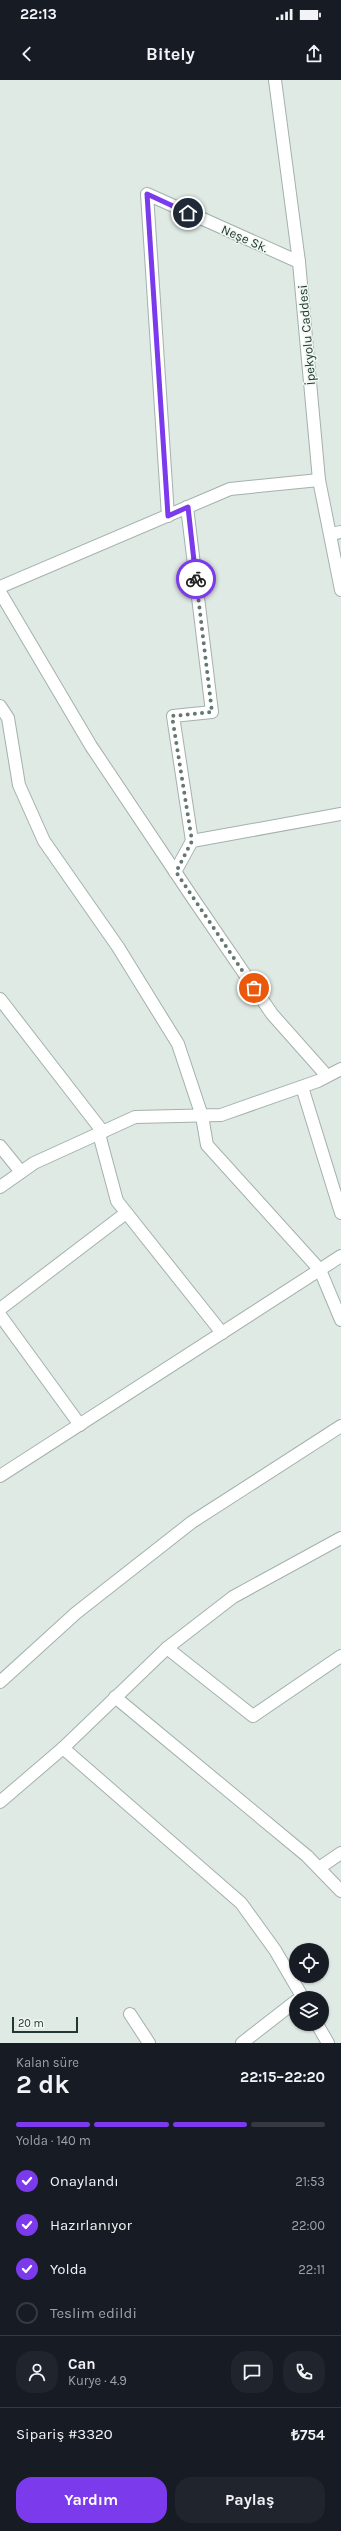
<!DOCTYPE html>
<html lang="tr">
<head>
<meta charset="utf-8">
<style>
	:root { --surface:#171b24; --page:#20242c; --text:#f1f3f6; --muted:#9ea1a6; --line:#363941; --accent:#7c3aed }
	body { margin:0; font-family:Karla,sans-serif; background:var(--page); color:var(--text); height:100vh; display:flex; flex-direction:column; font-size:15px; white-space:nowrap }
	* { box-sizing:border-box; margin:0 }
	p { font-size:13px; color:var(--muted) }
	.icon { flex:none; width:22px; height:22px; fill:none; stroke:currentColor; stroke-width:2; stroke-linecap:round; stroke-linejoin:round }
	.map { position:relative; height:1963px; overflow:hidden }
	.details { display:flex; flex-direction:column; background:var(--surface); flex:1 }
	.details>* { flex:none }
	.buttons { position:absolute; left:289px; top:1863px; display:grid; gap:8px }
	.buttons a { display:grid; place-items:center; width:40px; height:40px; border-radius:50%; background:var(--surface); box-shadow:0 1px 3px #0004; font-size:20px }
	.scale { position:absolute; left:12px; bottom:10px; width:66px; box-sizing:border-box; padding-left:4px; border:2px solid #213932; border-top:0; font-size:11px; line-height:14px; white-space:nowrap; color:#213932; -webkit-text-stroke:3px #f0f7f3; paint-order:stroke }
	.pin { position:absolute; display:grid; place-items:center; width:34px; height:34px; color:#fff; margin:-17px; border:2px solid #fff; border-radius:50%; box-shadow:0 1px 4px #0007 }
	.courier { position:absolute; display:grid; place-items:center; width:40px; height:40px; margin:-20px; border:3px solid #7c3aed; border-radius:50%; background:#fff; color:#222; box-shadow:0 1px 5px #0007 }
	.summary em { font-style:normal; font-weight:700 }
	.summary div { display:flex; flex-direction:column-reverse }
	.summary { display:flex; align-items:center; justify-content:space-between; height:68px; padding:0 16px }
	h1 { font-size:26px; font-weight:700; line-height:30px }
	.bar { display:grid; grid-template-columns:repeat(4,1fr); gap:6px 4px; align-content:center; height:48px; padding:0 16px }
	.bar i { height:5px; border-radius:3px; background:var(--line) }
	.bar .active { background:var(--accent) }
	.bar p { grid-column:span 4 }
	.line { display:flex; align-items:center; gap:10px; padding:0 16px; border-top:1px solid var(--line) }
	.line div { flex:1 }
	.round { display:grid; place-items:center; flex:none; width:42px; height:42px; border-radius:16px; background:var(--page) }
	ol { padding:0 16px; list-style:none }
	li { display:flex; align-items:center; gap:12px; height:44px }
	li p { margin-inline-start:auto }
	li .icon { padding:4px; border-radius:50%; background:var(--accent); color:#fff; stroke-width:4 }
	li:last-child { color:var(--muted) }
	li i { width:22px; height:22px; border:2px solid var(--line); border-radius:50% }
	.cta { display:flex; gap:8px; margin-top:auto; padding:8px 16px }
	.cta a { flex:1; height:46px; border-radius:16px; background:var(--accent); color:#fff; font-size:16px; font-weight:700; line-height:46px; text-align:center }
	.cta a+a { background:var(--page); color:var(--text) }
	.status { display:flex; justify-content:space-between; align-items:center; height:28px; padding:0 20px; background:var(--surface); direction:ltr }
	.status svg { height:11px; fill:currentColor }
	header { display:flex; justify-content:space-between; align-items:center; height:52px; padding:0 16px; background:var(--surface); font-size:18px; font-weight:700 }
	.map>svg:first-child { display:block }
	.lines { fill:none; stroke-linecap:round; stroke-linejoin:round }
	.minor-casing { stroke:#a3b1ac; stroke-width:14 }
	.tertiary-casing { stroke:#a3b1ac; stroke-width:14 }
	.minor { stroke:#fff; stroke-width:12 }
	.tertiary { stroke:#fff; stroke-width:12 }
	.done { stroke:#647771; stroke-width:4; stroke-dasharray:0 7.2 }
	.route { stroke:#7c3aed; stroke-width:5 }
	.labels { text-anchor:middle; stroke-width:3; stroke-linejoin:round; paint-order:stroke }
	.street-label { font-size:13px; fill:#213932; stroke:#f0f7f3 }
</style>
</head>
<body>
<div class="status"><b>22:13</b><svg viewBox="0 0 49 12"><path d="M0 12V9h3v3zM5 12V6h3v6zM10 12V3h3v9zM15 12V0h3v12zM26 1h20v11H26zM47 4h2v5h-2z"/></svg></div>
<header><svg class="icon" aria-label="back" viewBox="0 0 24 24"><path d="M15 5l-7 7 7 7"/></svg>Bitely<svg class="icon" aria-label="share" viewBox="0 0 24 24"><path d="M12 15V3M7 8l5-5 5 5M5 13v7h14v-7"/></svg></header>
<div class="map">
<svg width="341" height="1963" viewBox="0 0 341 1963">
	<rect width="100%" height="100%" fill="#e0eae5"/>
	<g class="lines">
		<g class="minor-casing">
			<g id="minor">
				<path d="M187,427L212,632L173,636L192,761"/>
				<path d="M168,436L147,114L299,182"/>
				<path d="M331,454L341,452"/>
				<path d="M0,507L230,409L319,400"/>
				<path d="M0,512L91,666L192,817L272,934L327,996"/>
				<path d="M0,626L8,638L19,705L44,761L118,867L178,964L202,1036L207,1065L320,1190L341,1240"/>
				<path d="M175,792L192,761L341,734"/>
				<path d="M0,919L103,1052"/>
				<path d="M302,1007L341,1133"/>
				<path d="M99,1054L117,1121L222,1253"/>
				<path d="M0,1066L21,1092"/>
				<path d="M0,1107L34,1083L135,1037L221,1035L318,1001L341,989"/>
				<path d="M0,1229L126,1133"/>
				<path d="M0,1235L80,1345"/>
				<path d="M0,1396L341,1176"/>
				<path d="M167,1568L253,1636L341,1576"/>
				<path d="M0,1602L76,1533L192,1442L341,1346"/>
				<path d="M115,1617L307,1776L341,1811"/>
				<path d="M63,1668L241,1823L275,1870L303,1918"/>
				<path d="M0,1722L63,1668L167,1568L233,1517L341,1458"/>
				<path d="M319,1788L341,1773"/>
				<path d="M130,1934L149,1963"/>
				<path d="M317,1944L328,1963"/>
				<path d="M242,1963L296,1921"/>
			</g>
		</g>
		<g class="tertiary-casing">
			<path id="tertiary" d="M275,0L299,182L319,400L341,510"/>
		</g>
		<use href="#minor" class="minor"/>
		<use href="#tertiary" class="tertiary"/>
	</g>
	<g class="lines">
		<path class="done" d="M196,499L212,632L172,636L192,761L176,792L254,908"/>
		<path class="route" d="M188,133L147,114L168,436L188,427L196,499"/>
	</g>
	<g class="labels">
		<g class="street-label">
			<text transform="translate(245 158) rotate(24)" y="5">Neşe Sk.</text>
			<text transform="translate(306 255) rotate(-95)" y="5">İpekyolu Caddesi</text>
		</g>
	</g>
</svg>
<div class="buttons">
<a><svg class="icon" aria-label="locate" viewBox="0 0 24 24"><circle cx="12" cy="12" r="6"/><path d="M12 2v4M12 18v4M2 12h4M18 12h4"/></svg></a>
<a><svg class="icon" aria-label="layers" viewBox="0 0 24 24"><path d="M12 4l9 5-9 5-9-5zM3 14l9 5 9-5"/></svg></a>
</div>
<div class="scale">20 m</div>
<div class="pin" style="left:254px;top:908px;background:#ea580c"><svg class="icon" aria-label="bag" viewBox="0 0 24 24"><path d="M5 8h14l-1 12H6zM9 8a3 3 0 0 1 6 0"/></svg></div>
<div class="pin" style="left:188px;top:133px;background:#1f2937"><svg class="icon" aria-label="home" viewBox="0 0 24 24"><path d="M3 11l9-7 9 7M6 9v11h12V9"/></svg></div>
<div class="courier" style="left:196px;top:499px"><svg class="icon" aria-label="bike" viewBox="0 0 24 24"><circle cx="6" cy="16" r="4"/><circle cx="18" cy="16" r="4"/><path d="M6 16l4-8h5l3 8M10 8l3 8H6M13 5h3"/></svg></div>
</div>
<section class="details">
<div class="summary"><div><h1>2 dk</h1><p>Kalan süre</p></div><em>22:15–22:20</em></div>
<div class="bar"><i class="active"></i><i class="active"></i><i class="active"></i><i></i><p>Yolda · 140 m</p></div>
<ol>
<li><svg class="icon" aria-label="check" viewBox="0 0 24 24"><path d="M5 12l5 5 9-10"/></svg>Onaylandı<p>21:53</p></li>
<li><svg class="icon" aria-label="check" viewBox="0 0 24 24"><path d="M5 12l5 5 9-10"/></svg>Hazırlanıyor<p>22:00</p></li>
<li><svg class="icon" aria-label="check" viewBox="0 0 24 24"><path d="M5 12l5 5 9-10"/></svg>Yolda<p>22:11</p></li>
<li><i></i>Teslim edildi</li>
</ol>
<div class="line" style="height:72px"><a class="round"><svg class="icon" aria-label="person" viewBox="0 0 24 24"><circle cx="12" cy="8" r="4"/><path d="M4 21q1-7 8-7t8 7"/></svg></a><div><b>Can</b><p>Kurye · 4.9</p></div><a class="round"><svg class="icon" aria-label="chat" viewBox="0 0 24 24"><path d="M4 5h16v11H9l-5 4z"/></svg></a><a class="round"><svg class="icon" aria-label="phone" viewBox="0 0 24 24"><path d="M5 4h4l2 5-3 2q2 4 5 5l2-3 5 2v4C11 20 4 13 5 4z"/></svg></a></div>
<div class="line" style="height:52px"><div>Sipariş #3320</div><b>₺754</b></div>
<div class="cta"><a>Yardım</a><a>Paylaş</a></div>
</section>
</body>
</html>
